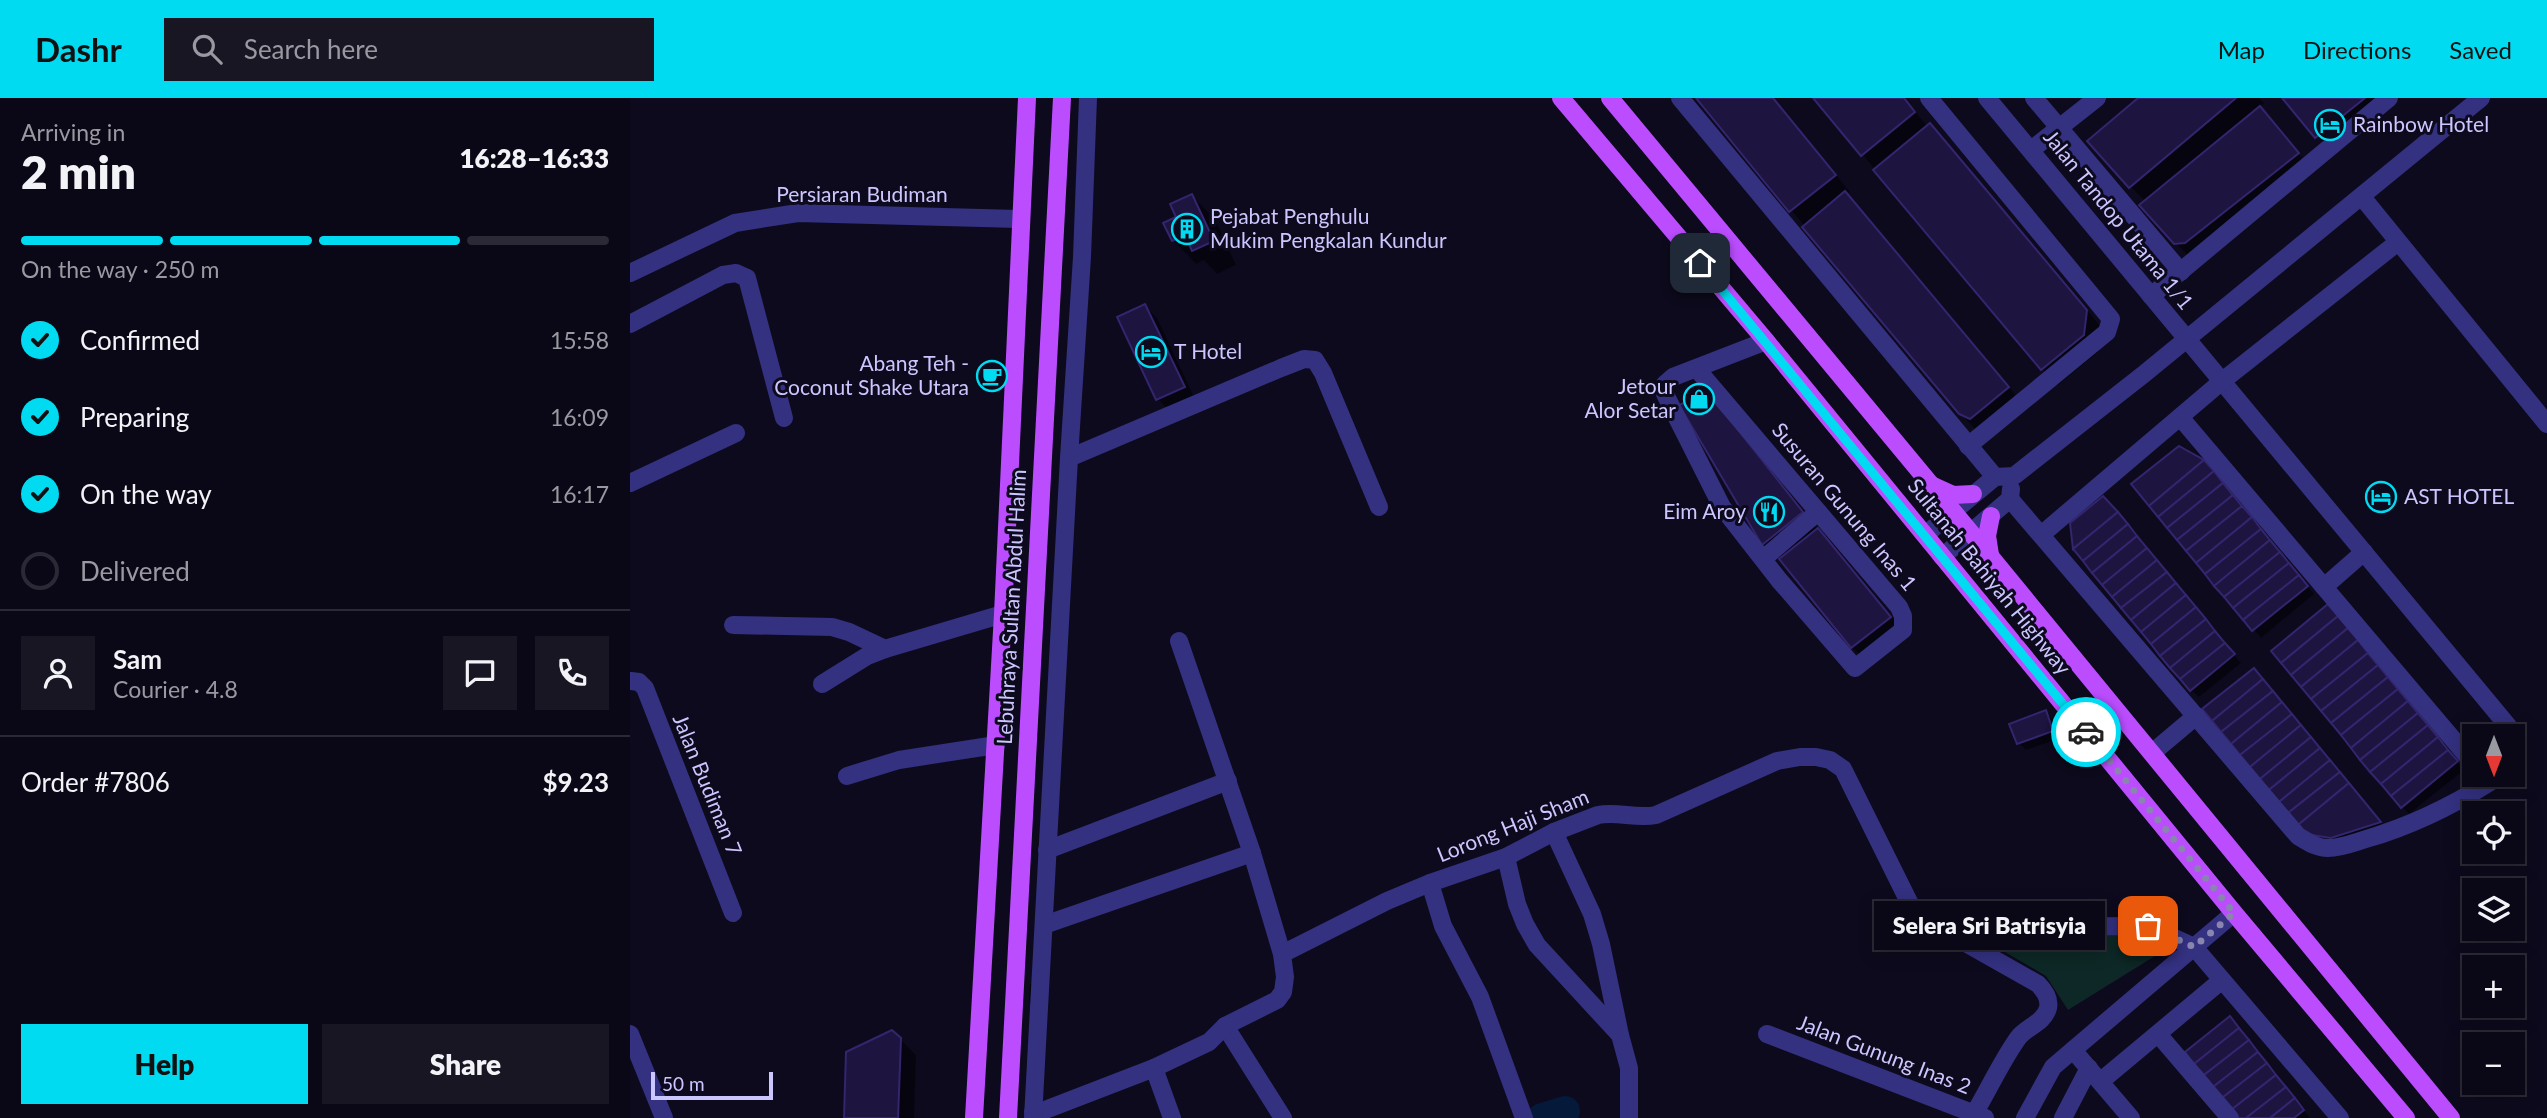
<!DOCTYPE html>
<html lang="en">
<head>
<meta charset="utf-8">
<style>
	:root { --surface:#0a0816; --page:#181623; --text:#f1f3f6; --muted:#999aa1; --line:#2a2935; --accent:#00dbf1 }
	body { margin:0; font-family:Lato,sans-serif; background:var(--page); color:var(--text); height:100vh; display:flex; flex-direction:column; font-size:26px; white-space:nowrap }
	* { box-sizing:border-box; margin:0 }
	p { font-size:23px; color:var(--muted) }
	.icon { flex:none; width:38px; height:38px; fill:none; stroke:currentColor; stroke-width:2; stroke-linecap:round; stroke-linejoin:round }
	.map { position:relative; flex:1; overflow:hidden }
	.sheet { display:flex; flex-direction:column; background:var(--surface); width:630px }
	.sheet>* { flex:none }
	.needle { width:46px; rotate:180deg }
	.controls { position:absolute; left:1832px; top:626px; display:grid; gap:14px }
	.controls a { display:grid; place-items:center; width:63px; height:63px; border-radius:0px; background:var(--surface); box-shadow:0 4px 18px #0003,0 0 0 2px var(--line); font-size:35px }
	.scale { position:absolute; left:21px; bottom:18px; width:122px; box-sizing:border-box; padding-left:7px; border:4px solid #ccc6ff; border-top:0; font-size:19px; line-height:24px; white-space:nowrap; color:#ccc6ff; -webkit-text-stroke:5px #0d0a1d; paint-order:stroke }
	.pin { position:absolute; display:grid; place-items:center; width:60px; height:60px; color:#fff; margin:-30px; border-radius:14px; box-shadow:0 4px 10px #0006 }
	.courier { position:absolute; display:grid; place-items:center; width:70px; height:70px; margin:-35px; border:5px solid #00dbf1; border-radius:50%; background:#fff; color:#222; box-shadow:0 2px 9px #0007 }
	.bubble { position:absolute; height:49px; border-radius:0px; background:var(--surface); box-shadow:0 4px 18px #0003,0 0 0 2px var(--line); font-size:23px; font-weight:800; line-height:49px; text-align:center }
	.summary em { font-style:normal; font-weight:800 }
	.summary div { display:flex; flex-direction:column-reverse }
	.summary { display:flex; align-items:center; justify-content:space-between; height:119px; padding:0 21px }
	h1 { font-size:46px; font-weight:800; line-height:52px }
	.bar { display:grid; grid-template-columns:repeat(4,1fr); gap:10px 7px; align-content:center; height:84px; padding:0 21px }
	.bar i { height:9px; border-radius:5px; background:var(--line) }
	.bar .selected { background:var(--accent) }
	.bar p { grid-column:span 4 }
	.line { display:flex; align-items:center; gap:18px; padding:0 21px; border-top:2px solid var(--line) }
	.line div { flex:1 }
	.round { display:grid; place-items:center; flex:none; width:74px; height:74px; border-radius:0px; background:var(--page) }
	ol { padding:0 21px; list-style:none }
	li { display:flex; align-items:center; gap:21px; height:77px }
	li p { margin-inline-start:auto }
	li .icon { padding:7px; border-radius:50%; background:var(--accent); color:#111; stroke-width:4 }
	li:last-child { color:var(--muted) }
	li i { width:38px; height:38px; border:4px solid var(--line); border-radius:50% }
	.cta { display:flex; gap:14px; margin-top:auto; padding:14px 21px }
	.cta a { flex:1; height:80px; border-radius:0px; background:var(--accent); color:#111; font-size:28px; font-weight:800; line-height:80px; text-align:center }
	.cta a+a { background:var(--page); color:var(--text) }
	header { display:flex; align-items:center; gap:42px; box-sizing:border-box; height:98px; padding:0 35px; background:var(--accent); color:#111 }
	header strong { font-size:33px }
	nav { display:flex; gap:38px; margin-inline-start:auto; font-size:24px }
	.search { width:490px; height:63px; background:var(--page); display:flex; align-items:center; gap:18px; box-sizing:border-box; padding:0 24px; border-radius:0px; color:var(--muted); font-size:26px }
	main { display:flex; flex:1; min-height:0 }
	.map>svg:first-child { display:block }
	.green { fill:#0d2826 }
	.shadow { fill:#0007 }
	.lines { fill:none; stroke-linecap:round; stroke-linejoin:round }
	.river { stroke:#05193b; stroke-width:30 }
	.building { fill:#1d1440; stroke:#33256e; stroke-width:2 }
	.minor { stroke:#333180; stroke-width:18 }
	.major { stroke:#bb4dff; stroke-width:18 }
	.done { stroke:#8984b0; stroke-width:7; stroke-dasharray:0 12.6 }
	.route { stroke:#00dbf1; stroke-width:9 }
	.labels { text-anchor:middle; stroke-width:6; stroke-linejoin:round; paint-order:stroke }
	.poi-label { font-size:21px; fill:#ccc6ff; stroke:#0d0a1d; text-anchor:start }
	.street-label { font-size:21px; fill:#ccc6ff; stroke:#0d0a1d }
</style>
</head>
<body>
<header>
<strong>Dashr</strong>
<div class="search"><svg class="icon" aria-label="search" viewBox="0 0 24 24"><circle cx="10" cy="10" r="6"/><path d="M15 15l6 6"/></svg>Search here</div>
<nav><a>Map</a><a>Directions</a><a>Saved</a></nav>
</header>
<main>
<section class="sheet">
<div class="summary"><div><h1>2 min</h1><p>Arriving in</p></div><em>16:28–16:33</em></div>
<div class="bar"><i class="selected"></i><i class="selected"></i><i class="selected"></i><i></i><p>On the way · 250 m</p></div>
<ol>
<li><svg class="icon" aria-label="check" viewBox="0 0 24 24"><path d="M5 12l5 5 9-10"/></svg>Confirmed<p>15:58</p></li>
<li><svg class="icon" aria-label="check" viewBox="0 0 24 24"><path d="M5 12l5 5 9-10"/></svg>Preparing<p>16:09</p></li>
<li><svg class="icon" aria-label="check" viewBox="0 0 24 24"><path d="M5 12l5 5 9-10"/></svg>On the way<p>16:17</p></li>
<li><i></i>Delivered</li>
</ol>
<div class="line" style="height:126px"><a class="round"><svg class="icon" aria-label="person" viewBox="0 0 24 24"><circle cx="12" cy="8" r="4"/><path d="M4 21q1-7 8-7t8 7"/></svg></a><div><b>Sam</b><p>Courier · 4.8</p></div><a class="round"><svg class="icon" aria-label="chat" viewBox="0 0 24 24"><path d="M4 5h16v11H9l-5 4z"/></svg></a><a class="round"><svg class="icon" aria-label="phone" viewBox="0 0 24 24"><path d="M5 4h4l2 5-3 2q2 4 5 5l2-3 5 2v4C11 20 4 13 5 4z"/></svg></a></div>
<div class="line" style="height:91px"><div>Order #7806</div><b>$9.23</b></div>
<div class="cta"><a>Help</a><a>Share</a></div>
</section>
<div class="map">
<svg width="1917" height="1020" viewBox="0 0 1917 1020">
	<rect width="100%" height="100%" fill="#0d0a1d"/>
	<path class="green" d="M1516,832L1529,844L1525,858L1438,912L1416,878L1346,837Z"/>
	<g class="shadow">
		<path d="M1068,0H1143L1220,94L1216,97L1393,306L1346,332L1330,315Z"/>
		<path d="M1185,0H1274L1298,29L1300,28L1316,43L1472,230L1469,253L1428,287L1412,271Z"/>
		<path d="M1510,0H1629L1634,5L1629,10L1683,72L1561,161L1545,144L1516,104L1501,89Z"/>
		<path d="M1654,0H1770L1702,55Z"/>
		<path d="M562,98L585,121L606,167L587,176L574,162L566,166L543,142L548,120Z"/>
		<path d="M515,208L527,220L565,301L539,313L528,301Z"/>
		<path d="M1094,313L1187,431L1204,448L1275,535L1238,565L1222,549L1151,460L1149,461L1133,446Z"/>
		<path d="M1584,375L1684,496L1631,540L1503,386Z"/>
		<path d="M1480,408L1611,565L1569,599L1561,592Z"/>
		<path d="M1705,516L1834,672L1779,716L1772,709Z"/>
		<path d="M1415,614L1423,622L1430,640L1396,652L1389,645Z"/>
		<path d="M1726,695L1761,736L1714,751L1676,735Z"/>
		<path d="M400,886H405L402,907L399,903Z"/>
		<path d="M1607,928L1680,1020H1610Z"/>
		<path d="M270,941L286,957L284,1020H216Z"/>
	</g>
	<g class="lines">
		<path class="river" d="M912,1020L935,1013"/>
	</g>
	<g class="building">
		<path d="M1066,0H1143L1206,77L1159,114Z"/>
		<path d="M1183,0H1274L1285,14L1231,58Z"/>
		<path d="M1508,0H1606L1499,90L1457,43Z"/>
		<path d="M1652,0H1735L1685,40Z"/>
		<path d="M1630,8L1669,55L1555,145L1544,146L1509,107Z"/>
		<path d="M1300,25L1457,212L1454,237L1411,272L1243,72Z"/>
		<path d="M1215,93L1379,289L1340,321L1329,316L1172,129Z"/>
		<path d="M562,96L584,143L562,153L555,137L542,143L533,125L546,119L540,106Z"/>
		<path d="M515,206L555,289L526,302L487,219Z"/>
		<path d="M1079,295L1173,414L1132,447L1049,307Z"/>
		<path d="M1549,348L1574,362L1519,408L1501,386Z"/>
		<path d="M1574,362L1584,373L1528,419L1519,408Z"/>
		<path d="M1584,373L1593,385L1537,430L1528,419Z"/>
		<path d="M1593,385L1603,397L1547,442L1537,430Z"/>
		<path d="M1603,397L1612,408L1556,453L1547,442Z"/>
		<path d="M1473,398L1488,414L1443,451L1440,425Z"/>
		<path d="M1612,408L1622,419L1566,465L1556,453Z"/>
		<path d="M1488,414L1498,426L1453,463L1443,451Z"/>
		<path d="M1622,419L1631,431L1575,476L1566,465Z"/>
		<path d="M1498,426L1507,438L1462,475L1453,463Z"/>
		<path d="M1188,430L1261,519L1221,550L1149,461Z"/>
		<path d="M1631,431L1640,442L1584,488L1575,476Z"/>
		<path d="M1507,438L1517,450L1472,487L1462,475Z"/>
		<path d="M1640,442L1650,454L1594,499L1584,488Z"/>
		<path d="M1517,450L1527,462L1482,499L1472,487Z"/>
		<path d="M1650,454L1659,465L1603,510L1594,499Z"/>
		<path d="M1527,462L1537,474L1491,510L1482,499Z"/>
		<path d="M1659,465L1669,477L1613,522L1603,510Z"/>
		<path d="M1537,474L1546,485L1501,522L1491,510Z"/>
		<path d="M1669,477L1678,488L1622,533L1613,522Z"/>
		<path d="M1546,485L1556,497L1511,534L1501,522Z"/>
		<path d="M1556,497L1566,509L1521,546L1511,534Z"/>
		<path d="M1698,506L1708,518L1651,565L1641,553Z"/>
		<path d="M1566,509L1576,521L1530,558L1521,546Z"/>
		<path d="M1708,518L1718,530L1661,577L1651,565Z"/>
		<path d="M1576,521L1585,533L1540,570L1530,558Z"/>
		<path d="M1718,530L1728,542L1671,589L1661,577Z"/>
		<path d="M1585,533L1595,545L1550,581L1540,570Z"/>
		<path d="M1728,542L1738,555L1681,601L1671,589Z"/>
		<path d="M1595,545L1605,556L1560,593L1550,581Z"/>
		<path d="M1738,555L1748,567L1691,613L1681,601Z"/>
		<path d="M1748,567L1758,579L1701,625L1691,613Z"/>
		<path d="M1624,570L1633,581L1582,623L1572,611Z"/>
		<path d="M1758,579L1768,591L1711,637L1701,625Z"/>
		<path d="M1633,581L1643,593L1591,634L1582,623Z"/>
		<path d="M1768,591L1778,603L1721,650L1711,637Z"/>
		<path d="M1643,593L1652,604L1601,646L1591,634Z"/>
		<path d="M1778,603L1788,615L1730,662L1721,650Z"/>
		<path d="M1652,604L1662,616L1610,657L1601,646Z"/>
		<path d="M1416,612L1423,633L1387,646L1379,626Z"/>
		<path d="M1788,615L1798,627L1740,674L1730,662Z"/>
		<path d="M1662,616L1671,627L1620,669L1610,657Z"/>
		<path d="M1671,627L1681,639L1630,681L1620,669Z"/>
		<path d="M1798,627L1808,639L1751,686L1740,674Z"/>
		<path d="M1681,639L1690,650L1639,692L1630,681Z"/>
		<path d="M1808,639L1818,652L1761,698L1751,686Z"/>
		<path d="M1690,650L1700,662L1649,704L1639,692Z"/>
		<path d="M1818,652L1828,663L1771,710L1761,698Z"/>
		<path d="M1700,662L1710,674L1658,715L1649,704Z"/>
		<path d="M1710,674L1719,685L1668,727L1658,715Z"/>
		<path d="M1719,685L1751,724L1701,740L1675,736L1668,727Z"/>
		<path d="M1600,918L1609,930L1564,966L1555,954Z"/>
		<path d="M1609,930L1619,942L1574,977L1564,966Z"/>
		<path d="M262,932L271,940L268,1020H214L216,954Z"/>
		<path d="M1619,942L1628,954L1583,989L1574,977Z"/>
		<path d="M1628,954L1637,965L1592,1000L1583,989Z"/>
		<path d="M1637,965L1646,977L1601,1012L1592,1000Z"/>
		<path d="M1646,977L1656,989L1616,1020H1607L1601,1012Z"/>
		<path d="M1656,989L1665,1000L1640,1020H1616Z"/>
		<path d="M1665,1000L1674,1012L1664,1020H1640Z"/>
	</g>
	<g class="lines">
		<g class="minor">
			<path d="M1050,0L1365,379"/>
			<path d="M1299,0L1481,221L1477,234L1338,348"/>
			<path d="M1357,0L1878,628"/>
			<path d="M1404,0L1551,174"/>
			<path d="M1401,52L1467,0"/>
			<path d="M1732,99L1917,326"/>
			<path d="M0,175L105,125L168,115L391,121"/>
			<path d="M1521,198L1759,0"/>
			<path d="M0,226L93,177L106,175L117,180L154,320"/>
			<path d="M1066,270L1269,509L1273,518V532L1225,570L1149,482L1092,409L1035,296V286L1043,279L1136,243"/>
			<path d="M1550,319L1844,666"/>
			<path d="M439,360L651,270L674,261L685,262L693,275L749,409"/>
			<path d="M0,385L106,335"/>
			<path d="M1380,401L1668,738C1678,744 1686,750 1698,750C1711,750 1723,745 1736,741C1781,728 1820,709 1860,684L1854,677"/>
			<path d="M1295,437L1365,379L1384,378L1514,276L1851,0"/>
			<path d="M1411,437L1591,284L1768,144"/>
			<path d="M1312,459L1380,401L1381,391"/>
			<path d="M1133,461L1188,414"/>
			<path d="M1694,489L1734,454"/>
			<path d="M103,527L202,529L219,534L255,551"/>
			<path d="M549,543L622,755L652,856"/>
			<path d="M1,583L9,584L15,590L103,815"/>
			<path d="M192,586L237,558L255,551L373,516"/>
			<path d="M1522,655L1566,618"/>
			<path d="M217,678L269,662L366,647"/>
			<path d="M924,734L962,816L971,846L990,937L999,970V1020"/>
			<path d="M417,752L598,683"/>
			<path d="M876,759L887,806L895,826L907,847L990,937"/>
			<path d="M800,785L813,828L850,899L894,1020"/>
			<path d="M414,827L622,755"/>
			<path d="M1309,830L1408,886C1414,892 1420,901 1418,910C1414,925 1396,929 1388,940C1371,964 1359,991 1344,1016"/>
			<path d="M595,928L653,1020"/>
			<path d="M0,936L34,1020"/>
			<path d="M1137,936L1355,1020"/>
			<path d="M1528,936L1600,1020"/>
			<path d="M1443,952L1501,1020"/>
			<path d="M524,970L542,1020"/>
			<path d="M1471,983L1592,882"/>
			<path d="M403,1014H410L524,970L579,944L595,928L647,902L653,894L655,879L652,856L757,803L800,785L876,759L924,734L968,717C987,713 1006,721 1026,717L1147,663L1170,659H1186L1200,662L1213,671L1280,806L1292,820L1306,829L1518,828L1564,849L1710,1020"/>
			<path d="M403,1020L439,360L452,159L458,0"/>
			<path d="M1395,1020L1423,969L1604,815"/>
			<path d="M1433,1020L1459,970"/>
		</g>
		<g class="major">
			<path d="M931,0L1136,243L1604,815L1776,1020"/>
			<path d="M980,0L1341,435L1821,1020"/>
			<path d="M1301,387L1323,397L1343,396"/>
			<path d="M1360,457L1357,438L1361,418"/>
			<path d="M344,1020L373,516L397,0"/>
			<path d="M378,1020L432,0"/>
		</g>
	</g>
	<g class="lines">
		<path class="done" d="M1456,634L1604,815L1564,849L1518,828"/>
		<path class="route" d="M1070,165L1456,634"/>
	</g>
	<defs>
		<g id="hotel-ring" transform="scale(1.575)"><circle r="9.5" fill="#0d0a1d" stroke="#00dbf1" stroke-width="1.5"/><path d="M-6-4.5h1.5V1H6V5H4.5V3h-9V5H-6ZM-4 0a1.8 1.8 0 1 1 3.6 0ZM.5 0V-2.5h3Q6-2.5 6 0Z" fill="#00dbf1"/></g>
		<g id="building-ring" transform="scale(1.575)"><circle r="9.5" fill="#0d0a1d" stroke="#00dbf1" stroke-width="1.5"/><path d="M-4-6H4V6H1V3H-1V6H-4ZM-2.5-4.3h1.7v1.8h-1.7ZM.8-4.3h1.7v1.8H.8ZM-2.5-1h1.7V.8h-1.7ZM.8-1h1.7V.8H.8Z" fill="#00dbf1"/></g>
		<g id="cafe-ring" transform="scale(1.575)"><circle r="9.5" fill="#0d0a1d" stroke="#00dbf1" stroke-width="1.5"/><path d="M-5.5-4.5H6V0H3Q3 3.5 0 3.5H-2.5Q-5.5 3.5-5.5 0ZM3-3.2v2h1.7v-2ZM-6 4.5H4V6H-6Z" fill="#00dbf1"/></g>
		<g id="shop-ring" transform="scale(1.575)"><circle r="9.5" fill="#0d0a1d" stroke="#00dbf1" stroke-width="1.5"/><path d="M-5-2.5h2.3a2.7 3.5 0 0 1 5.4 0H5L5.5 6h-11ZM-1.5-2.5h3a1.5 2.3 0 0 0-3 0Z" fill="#00dbf1"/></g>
		<g id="restaurant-ring" transform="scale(1.575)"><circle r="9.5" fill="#0d0a1d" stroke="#00dbf1" stroke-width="1.5"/><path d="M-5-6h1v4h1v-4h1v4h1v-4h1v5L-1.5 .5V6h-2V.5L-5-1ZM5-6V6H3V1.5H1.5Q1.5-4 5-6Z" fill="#00dbf1"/></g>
	</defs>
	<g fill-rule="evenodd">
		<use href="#hotel-ring" x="1700" y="27"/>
		<use href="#building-ring" x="557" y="131"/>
		<use href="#hotel-ring" x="521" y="254"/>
		<use href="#cafe-ring" x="362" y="278"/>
		<use href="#shop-ring" x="1069" y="301"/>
		<use href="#hotel-ring" x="1751" y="399"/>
		<use href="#restaurant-ring" x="1139" y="414"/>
	</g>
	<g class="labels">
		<g class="poi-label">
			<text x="1723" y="34">Rainbow Hotel</text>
			<text x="580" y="126">Pejabat Penghulu<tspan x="580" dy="24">Mukim Pengkalan Kundur</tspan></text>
			<text x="544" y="261">T Hotel</text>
			<text x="339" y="273" text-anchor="end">Abang Teh -<tspan x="339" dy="24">Coconut Shake Utara</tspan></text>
			<text x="1046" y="296" text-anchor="end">Jetour<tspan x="1046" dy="24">Alor Setar</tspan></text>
			<text x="1774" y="406">AST HOTEL</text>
			<text x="1116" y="421" text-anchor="end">Eim Aroy</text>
		</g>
		<g class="street-label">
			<text x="232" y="104">Persiaran Budiman</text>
			<text transform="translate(1488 122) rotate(51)" y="7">Jalan Tandop Utama 1/1</text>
			<text transform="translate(1214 409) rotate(50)" y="7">Susuran Gunung Inas 1</text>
			<text transform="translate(1359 479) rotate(51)" y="7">Sultanah Bahiyah Highway</text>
			<text transform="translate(382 509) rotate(-87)" y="7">Lebuhraya Sultan Abdul Halim</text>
			<text transform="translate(77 687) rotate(68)" y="7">Jalan Budiman 7</text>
			<text transform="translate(883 728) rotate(-22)" y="7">Lorong Haji Sham</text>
			<text transform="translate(1254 957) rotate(21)" y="7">Jalan Gunung Inas 2</text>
		</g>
	</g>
</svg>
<div class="controls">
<a><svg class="needle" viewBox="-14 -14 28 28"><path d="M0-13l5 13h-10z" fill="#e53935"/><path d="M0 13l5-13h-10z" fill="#999aa1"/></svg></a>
<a><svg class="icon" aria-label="locate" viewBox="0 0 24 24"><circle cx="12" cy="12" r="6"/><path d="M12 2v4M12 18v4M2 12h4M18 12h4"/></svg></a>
<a><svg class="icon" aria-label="layers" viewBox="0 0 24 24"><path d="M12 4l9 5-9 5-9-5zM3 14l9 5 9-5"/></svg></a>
<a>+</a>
<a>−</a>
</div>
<div class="scale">50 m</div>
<div class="pin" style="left:1518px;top:828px;background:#ea580c"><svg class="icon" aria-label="bag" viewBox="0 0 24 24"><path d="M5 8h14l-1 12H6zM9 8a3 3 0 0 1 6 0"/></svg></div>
<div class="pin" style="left:1070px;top:165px;background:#1f2937"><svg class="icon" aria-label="home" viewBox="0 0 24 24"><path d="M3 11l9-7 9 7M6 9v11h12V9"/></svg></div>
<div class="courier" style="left:1456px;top:634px"><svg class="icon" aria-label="car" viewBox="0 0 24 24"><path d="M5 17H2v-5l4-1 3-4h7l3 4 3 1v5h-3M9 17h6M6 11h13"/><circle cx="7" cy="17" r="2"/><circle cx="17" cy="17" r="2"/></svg></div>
<div class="bubble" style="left:1244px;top:803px;width:231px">Selera Sri Batrisyia</div>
</div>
</main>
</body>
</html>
